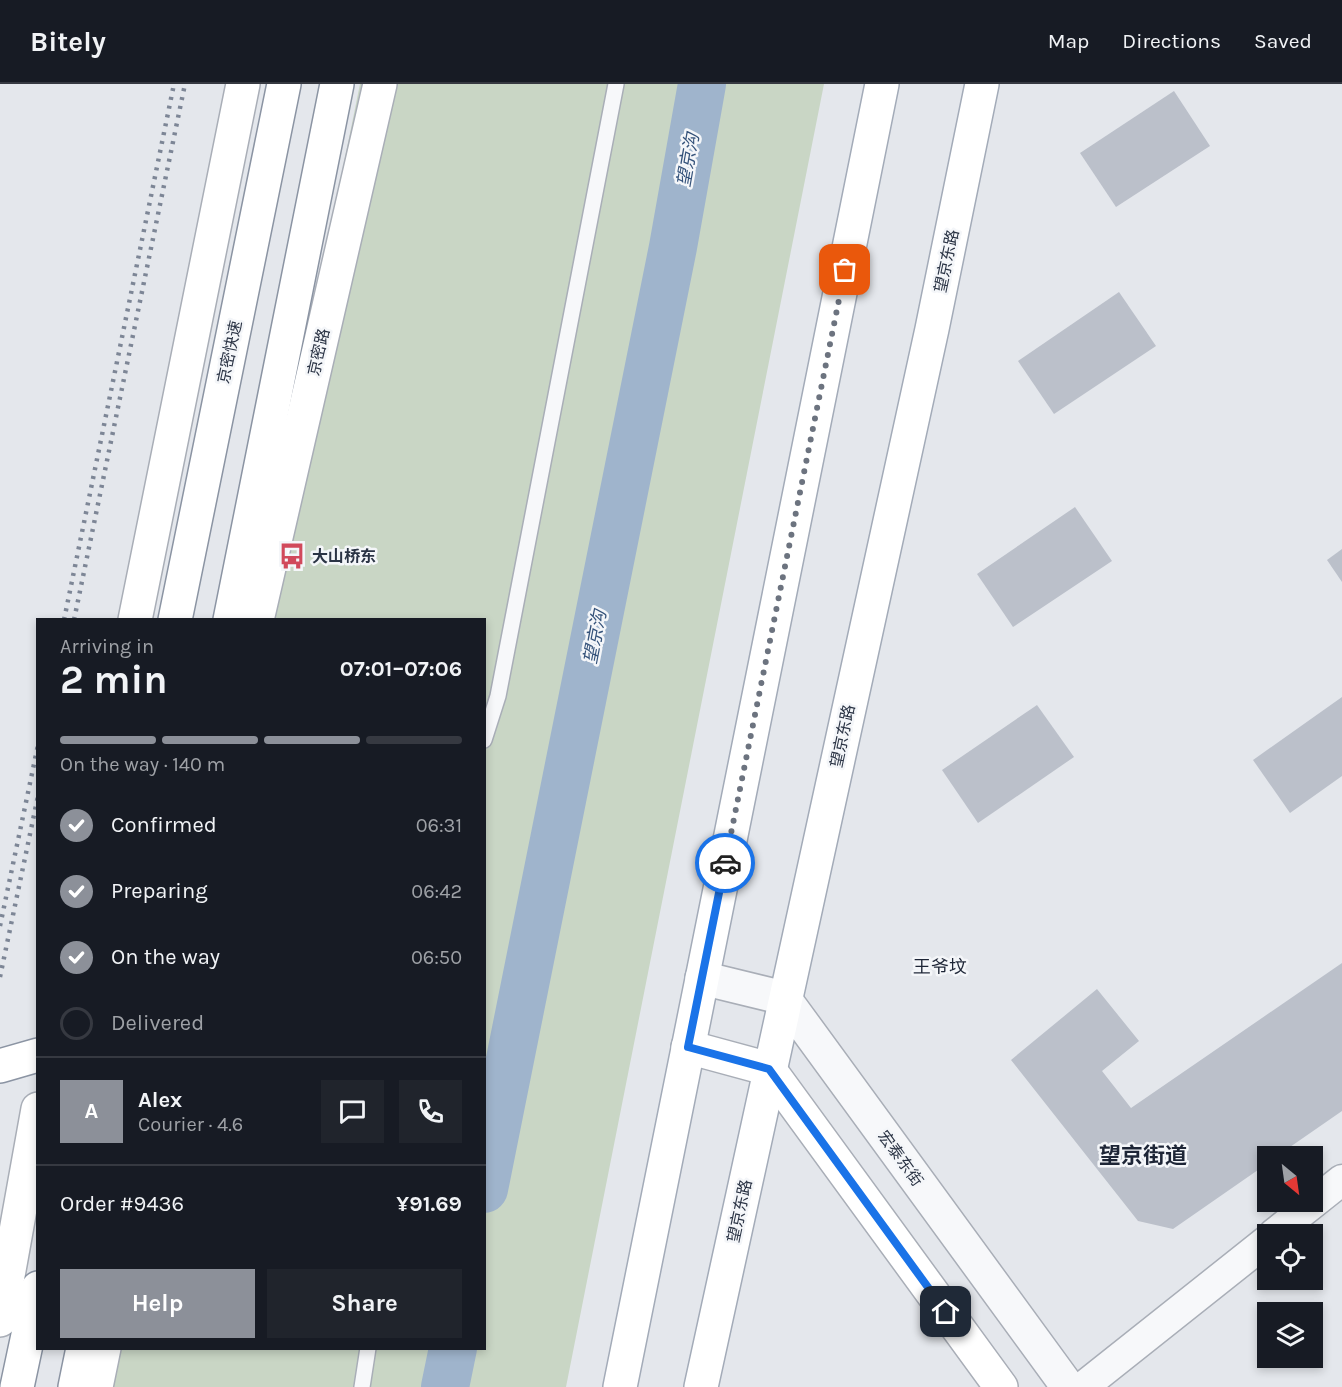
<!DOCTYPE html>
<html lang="en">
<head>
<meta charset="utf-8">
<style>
	:root { --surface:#171b24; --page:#20242c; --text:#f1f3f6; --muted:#9ea1a6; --line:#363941; --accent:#8c9099 }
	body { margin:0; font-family:Karla,"Noto Sans SC",sans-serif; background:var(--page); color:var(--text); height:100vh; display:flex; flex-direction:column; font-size:22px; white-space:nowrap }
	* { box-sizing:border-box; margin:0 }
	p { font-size:20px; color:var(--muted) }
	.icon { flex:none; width:33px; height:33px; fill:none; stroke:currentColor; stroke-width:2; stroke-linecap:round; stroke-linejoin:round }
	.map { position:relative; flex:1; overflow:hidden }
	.details { position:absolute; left:36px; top:534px; width:450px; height:732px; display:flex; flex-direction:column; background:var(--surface); border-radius:0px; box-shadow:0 3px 9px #0003 }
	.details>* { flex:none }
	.needle { width:39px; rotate:151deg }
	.buttons { position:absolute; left:1257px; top:1062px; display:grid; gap:12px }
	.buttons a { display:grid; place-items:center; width:66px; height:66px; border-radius:0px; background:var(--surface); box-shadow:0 3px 9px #0003; font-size:30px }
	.pin { position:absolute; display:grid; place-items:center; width:51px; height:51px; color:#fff; margin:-26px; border-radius:12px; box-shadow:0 3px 9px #0006 }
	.courier { position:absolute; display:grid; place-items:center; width:60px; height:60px; margin:-30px; border:4px solid #1a73e8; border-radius:50%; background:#fff; color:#222; box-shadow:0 2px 8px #0007 }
	.overview em { font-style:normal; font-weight:700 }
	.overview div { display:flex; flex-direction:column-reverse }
	.overview { display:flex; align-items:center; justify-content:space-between; height:102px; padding:0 24px }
	h1 { font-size:39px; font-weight:700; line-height:45px }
	.bar { display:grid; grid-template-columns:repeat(4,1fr); gap:9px 6px; align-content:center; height:72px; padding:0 24px }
	.bar i { height:8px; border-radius:4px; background:var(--line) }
	.bar .selected { background:var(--accent) }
	.bar p { grid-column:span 4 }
	.line { display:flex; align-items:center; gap:15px; padding:0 24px; border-top:2px solid var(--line) }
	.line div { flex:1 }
	.round { display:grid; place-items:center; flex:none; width:63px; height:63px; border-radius:0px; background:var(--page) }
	ol { padding:0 24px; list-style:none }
	li { display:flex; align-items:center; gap:18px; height:66px }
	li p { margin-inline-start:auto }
	li .icon { padding:6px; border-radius:50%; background:var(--accent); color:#fff; stroke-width:4 }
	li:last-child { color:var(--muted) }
	li i { width:33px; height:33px; border:3px solid var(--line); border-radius:50% }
	.primary-button { display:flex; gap:12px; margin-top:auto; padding:12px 24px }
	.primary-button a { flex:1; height:69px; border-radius:0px; background:var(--accent); color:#fff; font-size:24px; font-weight:700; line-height:69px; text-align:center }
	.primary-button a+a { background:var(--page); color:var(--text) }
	header { display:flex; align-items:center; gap:36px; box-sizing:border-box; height:84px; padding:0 30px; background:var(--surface); border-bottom:2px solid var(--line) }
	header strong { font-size:28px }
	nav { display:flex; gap:33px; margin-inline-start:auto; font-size:21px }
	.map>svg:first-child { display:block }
	.green { fill:#c9d6c5 }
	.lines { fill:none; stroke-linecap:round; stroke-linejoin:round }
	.river { stroke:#9fb4cc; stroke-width:48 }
	.building { fill:#bbc0ca }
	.service-casing { stroke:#a9aeb7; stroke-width:18 }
	.minor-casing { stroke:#a9aeb7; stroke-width:33 }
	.tertiary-casing { stroke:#a9aeb7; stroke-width:36 }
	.secondary-casing { stroke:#a9aeb7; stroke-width:36 }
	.primary-casing { stroke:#a3abb8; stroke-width:36 }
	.trunk-casing { stroke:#8b94a3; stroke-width:36 }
	.motorway-casing { stroke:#8b94a3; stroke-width:36 }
	.service { stroke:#f7f8fa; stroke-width:15 }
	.minor { stroke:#f7f8fa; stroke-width:30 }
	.tertiary { stroke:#f7f8fa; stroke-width:33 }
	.secondary { stroke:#fff; stroke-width:33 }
	.primary { stroke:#fff; stroke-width:33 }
	.trunk { stroke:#fff; stroke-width:33 }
	.motorway { stroke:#fff; stroke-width:33 }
	.rail { stroke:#7d8696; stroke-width:4.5; stroke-dasharray:3 6; stroke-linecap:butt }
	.done { stroke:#6c737f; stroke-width:6; stroke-dasharray:0 10.8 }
	.route { stroke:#1a73e8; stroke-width:8 }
	.labels { text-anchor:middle; stroke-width:5; stroke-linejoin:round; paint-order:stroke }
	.street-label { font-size:16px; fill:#2b3445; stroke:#f4f6f9 }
	.poi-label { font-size:16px; font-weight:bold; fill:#2b3445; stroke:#f4f6f9; text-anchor:start }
	.water-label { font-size:18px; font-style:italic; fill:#34527a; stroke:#f4f6f9 }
	.neighbourhood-label { font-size:18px; fill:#1d2536; stroke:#f4f6f9 }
	.district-label { font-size:22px; font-weight:bold; fill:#1d2536; stroke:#f4f6f9 }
</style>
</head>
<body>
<header>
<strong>Bitely</strong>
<nav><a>Map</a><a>Directions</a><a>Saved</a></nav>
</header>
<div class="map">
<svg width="1342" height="1303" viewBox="0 0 1342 1303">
	<rect width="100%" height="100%" fill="#e4e7ec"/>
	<path class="green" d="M360,0H824L566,1303H94L102,1265L484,1264V536L251,535Z"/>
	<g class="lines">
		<g class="river">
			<path d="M484,1105L673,163L702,0"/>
			<path d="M445,1303L453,1264"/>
		</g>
	</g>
	<g class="building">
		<path d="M1174,7L1210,62L1116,123L1080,69Z"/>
		<path d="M1119,208L1156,262L1054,330L1018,277Z"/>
		<path d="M1075,423L1112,477L1013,543L977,490Z"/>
		<path d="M1342,465V498L1327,476Z"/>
		<path d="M1342,613V692L1290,729L1253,676Z"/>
		<path d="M1037,621L1074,673L978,739L942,686Z"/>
		<path d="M1342,879V1027L1277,1072H1268V1079L1173,1145L1138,1137L1011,976L1097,905L1139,957L1102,987L1131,1024Z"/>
	</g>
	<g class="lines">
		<g class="service-casing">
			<g id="service">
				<path d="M484,656L498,612L616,0"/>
				<path d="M362,1303L368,1264"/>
			</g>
		</g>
		<g class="minor-casing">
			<g id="minor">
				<path d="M1274,1150L1342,1096"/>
				<path d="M1083,1303L1268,1156"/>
			</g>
		</g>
		<g class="tertiary-casing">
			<path id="tertiary" d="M702,894L784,914L1068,1303"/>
		</g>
		<g class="secondary-casing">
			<g id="secondary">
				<path d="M135,536L243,0"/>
				<path d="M257,536L380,0"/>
				<path d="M688,963L769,985L1001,1303"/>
				<path d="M0,1236L38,1025"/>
				<path d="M96,1303L104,1264"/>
			</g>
		</g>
		<g class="primary-casing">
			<g id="primary">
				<path d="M620,1303L882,0"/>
				<path d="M701,1303L932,245L982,0"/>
			</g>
		</g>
		<g class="trunk-casing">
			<g id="trunk">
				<path d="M175,536L284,0"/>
				<path d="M230,536L337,0"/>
				<path d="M17,1303L38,1204"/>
				<path d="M75,1303L83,1264"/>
			</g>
		</g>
		<g class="motorway-casing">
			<path id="motorway" d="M0,982L38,971"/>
		</g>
		<use href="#service" class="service"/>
		<use href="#minor" class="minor"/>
		<use href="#tertiary" class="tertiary"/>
		<use href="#secondary" class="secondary"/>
		<use href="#primary" class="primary"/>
		<use href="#trunk" class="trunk"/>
		<use href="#motorway" class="motorway"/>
		<g class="rail">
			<path d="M64,536L174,0"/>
			<path d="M74,536L185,0"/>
			<path d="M0,842L38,661"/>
			<path d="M0,893L38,712"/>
		</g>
	</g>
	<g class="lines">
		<path class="done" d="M725,779L845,186"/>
		<path class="route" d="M725,779L688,963L769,985L946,1228"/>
	</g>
	<defs>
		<g id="bus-bare" transform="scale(2.07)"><path d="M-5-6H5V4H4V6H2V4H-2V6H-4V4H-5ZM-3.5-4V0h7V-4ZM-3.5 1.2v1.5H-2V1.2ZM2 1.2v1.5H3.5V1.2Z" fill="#d1495b" stroke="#f4f6f9" stroke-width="2.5" paint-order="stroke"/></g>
	</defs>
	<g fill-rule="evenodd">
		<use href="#bus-bare" x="292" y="472"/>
	</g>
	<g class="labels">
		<g class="street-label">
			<text transform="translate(946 177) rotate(-78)" y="6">望京东路</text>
			<text transform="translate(229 268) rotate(-78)" y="6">京密快速</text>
			<text transform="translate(318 268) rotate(-77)" y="6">京密路</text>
			<text transform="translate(842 652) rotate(-78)" y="6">望京东路</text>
			<text transform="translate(901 1074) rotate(54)" y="6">宏泰东街</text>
			<text transform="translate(739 1127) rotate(-78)" y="6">望京东路</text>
		</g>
		<g class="poi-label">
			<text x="312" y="478">大山桥东</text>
		</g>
		<g class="water-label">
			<text transform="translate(688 76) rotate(-80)" y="6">望京沟</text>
			<text transform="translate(595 553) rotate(-79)" y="6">望京沟</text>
		</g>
		<g class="neighbourhood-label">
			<text x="940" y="889">王爷坟</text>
		</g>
		<g class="district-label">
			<text x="1143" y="1079">望京街道</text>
		</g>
	</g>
</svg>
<div class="buttons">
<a><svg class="needle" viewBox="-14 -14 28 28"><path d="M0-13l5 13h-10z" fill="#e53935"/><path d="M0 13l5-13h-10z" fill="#9ea1a6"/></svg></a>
<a><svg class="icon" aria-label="locate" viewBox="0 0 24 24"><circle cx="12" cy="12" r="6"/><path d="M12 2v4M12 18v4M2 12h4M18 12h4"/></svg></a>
<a><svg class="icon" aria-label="layers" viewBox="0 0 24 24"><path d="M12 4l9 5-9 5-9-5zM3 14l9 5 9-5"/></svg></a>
</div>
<div class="pin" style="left:845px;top:186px;background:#ea580c"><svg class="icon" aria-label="bag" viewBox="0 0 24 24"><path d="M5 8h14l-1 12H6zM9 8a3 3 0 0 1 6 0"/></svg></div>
<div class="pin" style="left:946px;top:1228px;background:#1f2937"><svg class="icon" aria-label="home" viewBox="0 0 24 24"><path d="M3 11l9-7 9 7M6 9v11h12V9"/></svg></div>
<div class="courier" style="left:725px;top:779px"><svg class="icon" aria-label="car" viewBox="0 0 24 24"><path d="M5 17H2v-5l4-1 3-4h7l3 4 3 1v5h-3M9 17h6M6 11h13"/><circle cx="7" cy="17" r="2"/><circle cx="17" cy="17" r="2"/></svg></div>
<section class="details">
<div class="overview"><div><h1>2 min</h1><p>Arriving in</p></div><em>07:01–07:06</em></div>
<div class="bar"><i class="selected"></i><i class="selected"></i><i class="selected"></i><i></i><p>On the way · 140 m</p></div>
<ol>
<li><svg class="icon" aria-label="check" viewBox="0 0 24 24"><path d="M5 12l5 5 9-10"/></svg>Confirmed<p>06:31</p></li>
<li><svg class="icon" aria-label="check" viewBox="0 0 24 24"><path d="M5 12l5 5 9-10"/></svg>Preparing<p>06:42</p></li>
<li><svg class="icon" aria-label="check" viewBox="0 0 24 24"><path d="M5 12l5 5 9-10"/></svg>On the way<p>06:50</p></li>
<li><i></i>Delivered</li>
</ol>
<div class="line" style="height:108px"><b class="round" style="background:var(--accent);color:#fff">A</b><div><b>Alex</b><p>Courier · 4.6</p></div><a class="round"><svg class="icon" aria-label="chat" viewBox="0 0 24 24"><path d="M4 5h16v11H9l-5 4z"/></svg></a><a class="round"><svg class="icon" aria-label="phone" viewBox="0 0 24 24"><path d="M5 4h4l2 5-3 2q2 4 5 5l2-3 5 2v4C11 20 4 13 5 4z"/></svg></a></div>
<div class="line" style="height:78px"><div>Order #9436</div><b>¥91.69</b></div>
<div class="primary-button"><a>Help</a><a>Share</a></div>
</section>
</div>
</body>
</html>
